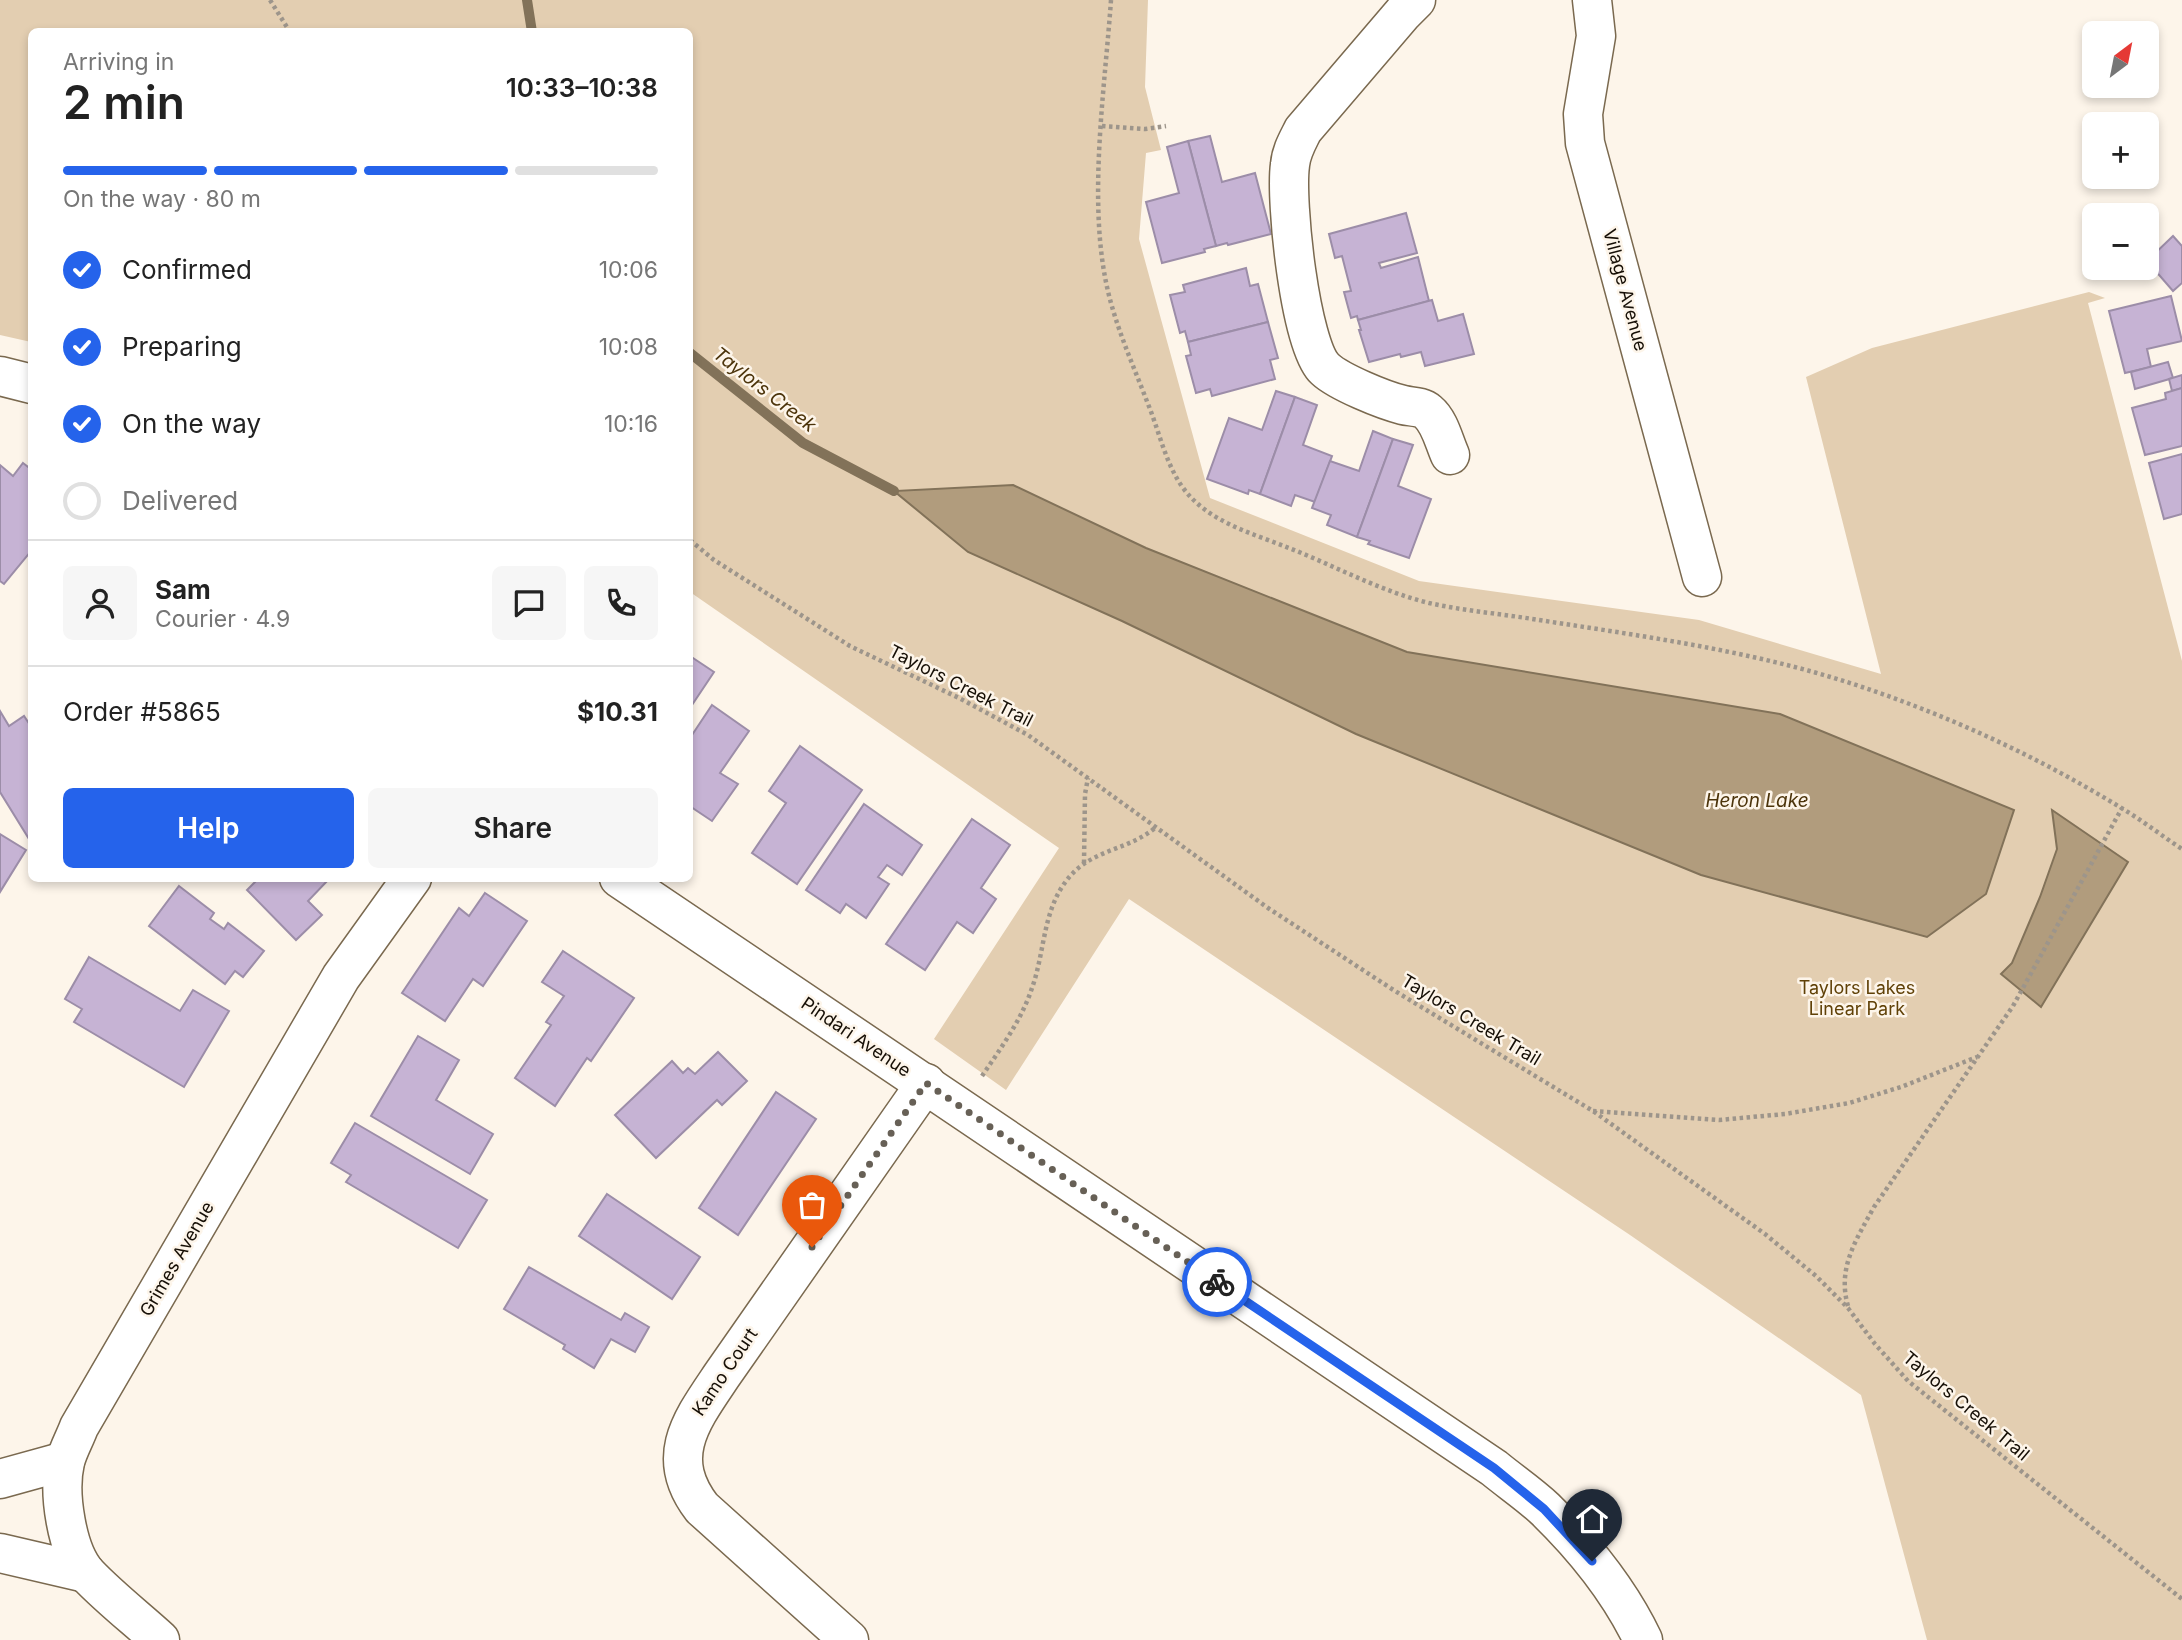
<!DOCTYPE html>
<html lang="en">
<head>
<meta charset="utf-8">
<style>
	:root { --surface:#fff; --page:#f6f6f6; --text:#222; --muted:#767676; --line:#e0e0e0; --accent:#2563eb }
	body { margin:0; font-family:Inter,sans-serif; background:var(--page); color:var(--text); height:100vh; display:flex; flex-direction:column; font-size:26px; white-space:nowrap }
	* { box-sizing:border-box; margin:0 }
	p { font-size:23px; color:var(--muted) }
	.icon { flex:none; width:38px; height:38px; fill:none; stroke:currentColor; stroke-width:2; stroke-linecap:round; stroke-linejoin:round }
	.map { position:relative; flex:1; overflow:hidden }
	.drawer { position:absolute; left:28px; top:28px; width:665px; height:854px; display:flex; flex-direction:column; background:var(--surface); border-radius:10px; box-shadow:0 4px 10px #0003 }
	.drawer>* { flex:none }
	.needle { width:46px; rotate:32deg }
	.tools { position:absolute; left:2082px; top:21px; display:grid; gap:14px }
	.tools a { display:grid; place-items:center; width:77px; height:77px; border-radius:10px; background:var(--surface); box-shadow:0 4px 10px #0003; font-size:35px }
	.pin { position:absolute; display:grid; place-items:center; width:60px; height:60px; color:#fff; margin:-72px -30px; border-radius:50% 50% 50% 0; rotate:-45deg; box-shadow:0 0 7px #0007 }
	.pin .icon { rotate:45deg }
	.courier { position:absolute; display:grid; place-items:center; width:70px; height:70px; margin:-35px; border:5px solid #2563eb; border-radius:50%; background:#fff; color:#222; box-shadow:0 2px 9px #0007 }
	.overview em { font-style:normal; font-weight:600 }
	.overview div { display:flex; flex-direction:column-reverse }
	.overview { display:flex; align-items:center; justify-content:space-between; height:119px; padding:0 35px }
	h1 { font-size:46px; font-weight:600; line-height:52px }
	.bar { display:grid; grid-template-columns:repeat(4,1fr); gap:10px 7px; align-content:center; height:84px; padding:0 35px }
	.bar i { height:9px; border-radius:5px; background:var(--line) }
	.bar .current { background:var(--accent) }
	.bar p { grid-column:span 4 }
	.line { display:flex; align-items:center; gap:18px; padding:0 35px; border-top:2px solid var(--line) }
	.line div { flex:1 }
	.round { display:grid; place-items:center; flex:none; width:74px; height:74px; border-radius:10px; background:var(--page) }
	ol { padding:0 35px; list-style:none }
	li { display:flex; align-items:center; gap:21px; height:77px }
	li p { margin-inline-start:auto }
	li .icon { padding:7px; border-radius:50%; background:var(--accent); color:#fff; stroke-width:4 }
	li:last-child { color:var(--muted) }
	li i { width:38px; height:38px; border:4px solid var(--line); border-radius:50% }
	.primary-button { display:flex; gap:14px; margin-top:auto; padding:14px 35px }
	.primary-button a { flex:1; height:80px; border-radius:10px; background:var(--accent); color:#fff; font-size:28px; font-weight:600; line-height:80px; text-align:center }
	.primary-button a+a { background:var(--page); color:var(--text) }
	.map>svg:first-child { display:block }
	.green { fill:#e3ceb1 }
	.water { fill:#b19c7d; stroke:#827259; stroke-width:2 }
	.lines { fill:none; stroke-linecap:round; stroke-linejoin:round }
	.stream { stroke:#827259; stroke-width:10 }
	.building { fill:#c6b3d4; stroke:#9c8da8; stroke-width:2 }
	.minor-casing { stroke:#7a694f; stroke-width:41 }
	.path { stroke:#9d958b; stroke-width:4.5; stroke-dasharray:3.5 3.5; stroke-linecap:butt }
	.minor { stroke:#fff; stroke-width:38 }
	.done { stroke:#676056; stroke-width:7; stroke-dasharray:0 12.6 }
	.route { stroke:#2563eb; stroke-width:9 }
	.labels { text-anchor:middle; stroke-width:5; stroke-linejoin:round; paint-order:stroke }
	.street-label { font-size:18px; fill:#160f06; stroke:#fdf5ea }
	.park-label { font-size:18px; fill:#604107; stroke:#fdf5ea }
	.water-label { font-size:19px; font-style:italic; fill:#4c340b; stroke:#fdf5ea }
</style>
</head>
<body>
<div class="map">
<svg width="2182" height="1640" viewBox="0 0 2182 1640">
	<rect width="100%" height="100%" fill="#fdf5ea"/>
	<path class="green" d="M0,0H1148L1145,87L1161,150L1146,153L1139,239L1210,498L1419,581L1699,620L1881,674L1806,377L1872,348L2089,292L2105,298L2088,303L2182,661V1640H1927L1861,1395L1630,1235L1129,899L1006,1090L934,1039L1059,848L690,592V32H32L31,342L0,335Z"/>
	<g class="water">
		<path d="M1013,485L1146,548L1407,652L1780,714L2014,810L1986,894L1927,937L1701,875L1356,734L1122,621L968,552L894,491Z"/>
		<path d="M2052,810L2128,862L2041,1007L2001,974L2012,963L2040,897L2057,849Z"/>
	</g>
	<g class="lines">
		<g class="stream">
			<path d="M527,0L532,32"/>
			<path d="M690,353L803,443L894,491"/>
		</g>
	</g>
	<g class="building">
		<path d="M1210,136L1222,182L1255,173L1271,234L1228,245L1227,243L1216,246L1188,141Z"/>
		<path d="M1188,141L1216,246L1204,249L1205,252L1162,263L1146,202L1179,193L1167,147Z"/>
		<path d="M1406,213L1417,253L1379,263L1381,268L1418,257L1429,301L1358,320L1357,316L1351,318L1344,292L1351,291L1342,256L1335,258L1329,234Z"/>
		<path d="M2173,236L2182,246V283L2173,291L2147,261Z"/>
		<path d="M1246,268L1250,286L1258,284L1268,322L1188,342L1185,331L1180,333L1170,295L1185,292L1183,285Z"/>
		<path d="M2171,296L2182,341L2147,349L2151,367L2125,373L2109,311Z"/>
		<path d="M1432,300L1438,321L1463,314L1474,354L1425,366L1421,352L1401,357L1400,354L1369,362L1359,330H1361L1358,320Z"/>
		<path d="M1268,322L1278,358L1270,360L1275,379L1212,396L1210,389L1196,393L1186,356L1191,355L1188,342Z"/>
		<path d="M2168,362L2173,378L2135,389L2131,372Z"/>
		<path d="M2182,375V388L2172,391L2169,379Z"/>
		<path d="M2182,388V446L2145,455L2132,408L2166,399L2165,393Z"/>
		<path d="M1276,391L1295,397L1260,494L1249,490L1248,494L1207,479L1229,418L1262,430Z"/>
		<path d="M1295,397L1317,405L1303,445L1332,456L1315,502L1295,495L1291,506L1260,494Z"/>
		<path d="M1373,431L1393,439L1357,537L1327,525L1331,515L1312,508L1330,461L1359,471Z"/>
		<path d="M1393,439L1413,445L1398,486L1431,499L1409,558L1368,544L1370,541L1357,537Z"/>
		<path d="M2182,454V514L2164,519L2149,463Z"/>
		<path d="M23,463L32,470V550L4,584L0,581V465L13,476Z"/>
		<path d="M690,656L714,672L690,708Z"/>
		<path d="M712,705L749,731L720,773L738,784L712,821L691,807L690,809V738Z"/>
		<path d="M0,711L9,726L24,716L32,728V838L29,839L0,792Z"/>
		<path d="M800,746L862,790L797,884L752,853L786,803L769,791Z"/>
		<path d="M864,804L922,845L902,875L887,865L878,877L889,884L866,918L846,904L840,913L806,890Z"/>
		<path d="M972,819L1010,845L981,888L996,899L973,933L957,922L925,970L886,944Z"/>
		<path d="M0,834L26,850L0,892Z"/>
		<path d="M259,878H330L308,901L322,915L296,940L247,890Z"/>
		<path d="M179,886L214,913L210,919L224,929L228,923L264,951L243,977L235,971L225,984L149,926Z"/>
		<path d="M485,893L527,921L483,986L473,979L445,1021L402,993L459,908L469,916Z"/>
		<path d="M563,951L634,998L591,1061L587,1058L555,1106L515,1078L551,1025L546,1022L564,996L542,982Z"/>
		<path d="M89,957L180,1011L193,990L229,1011L184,1087L74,1022L82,1009L65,999Z"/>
		<path d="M418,1036L459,1060L436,1100L493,1134L470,1174L371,1116Z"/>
		<path d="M718,1052L747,1081L722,1105L717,1100L656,1158L615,1115L672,1061L683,1073L688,1068L695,1074Z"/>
		<path d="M776,1092L816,1119L738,1235L699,1208Z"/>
		<path d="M355,1123L487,1200L458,1248L346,1182L351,1175L331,1163Z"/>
		<path d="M607,1194L700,1257L672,1299L579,1236Z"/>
		<path d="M529,1267L621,1320L625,1313L649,1327L635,1352L611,1339L594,1368L563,1349L565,1345L504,1309Z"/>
	</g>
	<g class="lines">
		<g class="minor-casing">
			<g id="minor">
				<path d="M1416,0L1403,13L1303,130C1297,142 1291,152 1290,165C1285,200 1300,346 1325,369C1339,382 1383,400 1403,405C1411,407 1421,406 1428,412C1440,422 1444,442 1450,455"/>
				<path d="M1592,0L1596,36L1583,114L1585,143L1702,577"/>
				<path d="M0,376L32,384"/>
				<path d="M619,878L1494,1468C1511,1482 1529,1494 1545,1509C1583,1546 1620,1592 1643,1640"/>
				<path d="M0,1479L65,1461"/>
				<path d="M0,1553L86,1573"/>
				<path d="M160,1640C137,1619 110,1598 88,1575C66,1551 58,1492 65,1462C68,1450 75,1438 79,1427L341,977L412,878"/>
				<path d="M849,1640L702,1508C663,1457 691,1421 722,1375L926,1083"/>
			</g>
		</g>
		<g class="path">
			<path d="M270,0L290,32"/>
			<path d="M1111,0C1105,86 1089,192 1105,277C1113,321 1132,362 1148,404C1159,431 1165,461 1181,485C1205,521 1251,533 1289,548C1335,566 1380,591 1429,603C1465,611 1503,614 1539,620C1648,637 1760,652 1865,688C1954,718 2042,759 2123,809C2143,821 2162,836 2182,849"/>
			<path d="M1102,126L1145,129L1166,126"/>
			<path d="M690,540L714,560L850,646L959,698L1028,735L1268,908L1395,991L1593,1111L1765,1234L1816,1276L1848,1308L1875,1344L1908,1381L2182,1599"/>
			<path d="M1084,863L1085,794L1088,778"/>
			<path d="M982,1076C1001,1048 1022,1019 1032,988C1046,949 1042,905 1073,873C1096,849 1131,849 1156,827"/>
			<path d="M1593,1111L1719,1120L1785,1114L1849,1103L1901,1087L1977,1057"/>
			<path d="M1848,1306C1837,1268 1856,1240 1874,1207L2013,1006L2122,808"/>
		</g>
		<use href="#minor" class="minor"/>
	</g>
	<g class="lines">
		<path class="done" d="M812,1247L926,1083L1217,1282"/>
		<path class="route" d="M1217,1282L1494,1468L1544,1509L1592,1561"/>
	</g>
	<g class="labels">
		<g class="street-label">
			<text transform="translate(1625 290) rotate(75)" y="6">Village Avenue</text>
			<text transform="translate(961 686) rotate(27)" y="6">Taylors Creek Trail</text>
			<text transform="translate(1471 1020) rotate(31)" y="6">Taylors Creek Trail</text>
			<text transform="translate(856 1037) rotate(34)" y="6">Pindari Avenue</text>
			<text transform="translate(177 1259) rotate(-60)" y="6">Grimes Avenue</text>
			<text transform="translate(725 1372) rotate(-56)" y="6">Kamo Court</text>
			<text transform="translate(1966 1406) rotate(40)" y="6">Taylors Creek Trail</text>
		</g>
		<g class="park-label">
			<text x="1857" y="994">Taylors Lakes<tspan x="1857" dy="21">Linear Park</tspan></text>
		</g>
		<g class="water-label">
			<text transform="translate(765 389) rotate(38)" y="7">Taylors Creek</text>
			<text x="1757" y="807">Heron Lake</text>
		</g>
	</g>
</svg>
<div class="tools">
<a><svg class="needle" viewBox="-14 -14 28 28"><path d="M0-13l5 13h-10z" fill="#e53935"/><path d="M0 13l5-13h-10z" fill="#767676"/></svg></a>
<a>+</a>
<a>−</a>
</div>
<div class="pin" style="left:812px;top:1247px;background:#ea580c"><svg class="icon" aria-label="bag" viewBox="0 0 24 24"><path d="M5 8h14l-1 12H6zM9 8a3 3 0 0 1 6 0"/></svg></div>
<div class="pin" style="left:1592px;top:1561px;background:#1f2937"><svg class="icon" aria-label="home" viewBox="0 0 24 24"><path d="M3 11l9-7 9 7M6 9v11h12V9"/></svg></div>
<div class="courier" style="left:1217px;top:1282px"><svg class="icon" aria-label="bike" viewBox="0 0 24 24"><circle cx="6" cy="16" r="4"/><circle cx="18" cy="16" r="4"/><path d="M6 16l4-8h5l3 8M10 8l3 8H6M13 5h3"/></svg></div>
<section class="drawer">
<div class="overview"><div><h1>2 min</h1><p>Arriving in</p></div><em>10:33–10:38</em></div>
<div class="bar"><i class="current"></i><i class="current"></i><i class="current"></i><i></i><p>On the way · 80 m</p></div>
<ol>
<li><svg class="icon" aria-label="check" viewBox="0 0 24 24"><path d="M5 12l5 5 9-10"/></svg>Confirmed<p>10:06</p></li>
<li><svg class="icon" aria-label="check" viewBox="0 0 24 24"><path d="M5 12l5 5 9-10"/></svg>Preparing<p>10:08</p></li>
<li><svg class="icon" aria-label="check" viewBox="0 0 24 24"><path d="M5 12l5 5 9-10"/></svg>On the way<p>10:16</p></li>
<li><i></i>Delivered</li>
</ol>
<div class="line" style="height:126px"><a class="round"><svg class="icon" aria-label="person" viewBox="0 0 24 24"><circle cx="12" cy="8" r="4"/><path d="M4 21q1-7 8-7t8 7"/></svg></a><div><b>Sam</b><p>Courier · 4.9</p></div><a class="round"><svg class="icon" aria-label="chat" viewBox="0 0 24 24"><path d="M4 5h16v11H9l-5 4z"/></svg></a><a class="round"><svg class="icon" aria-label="phone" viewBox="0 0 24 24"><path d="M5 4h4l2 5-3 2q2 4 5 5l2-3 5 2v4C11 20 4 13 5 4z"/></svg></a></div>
<div class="line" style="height:91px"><div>Order #5865</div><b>$10.31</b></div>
<div class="primary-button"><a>Help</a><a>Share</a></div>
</section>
</div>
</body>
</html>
